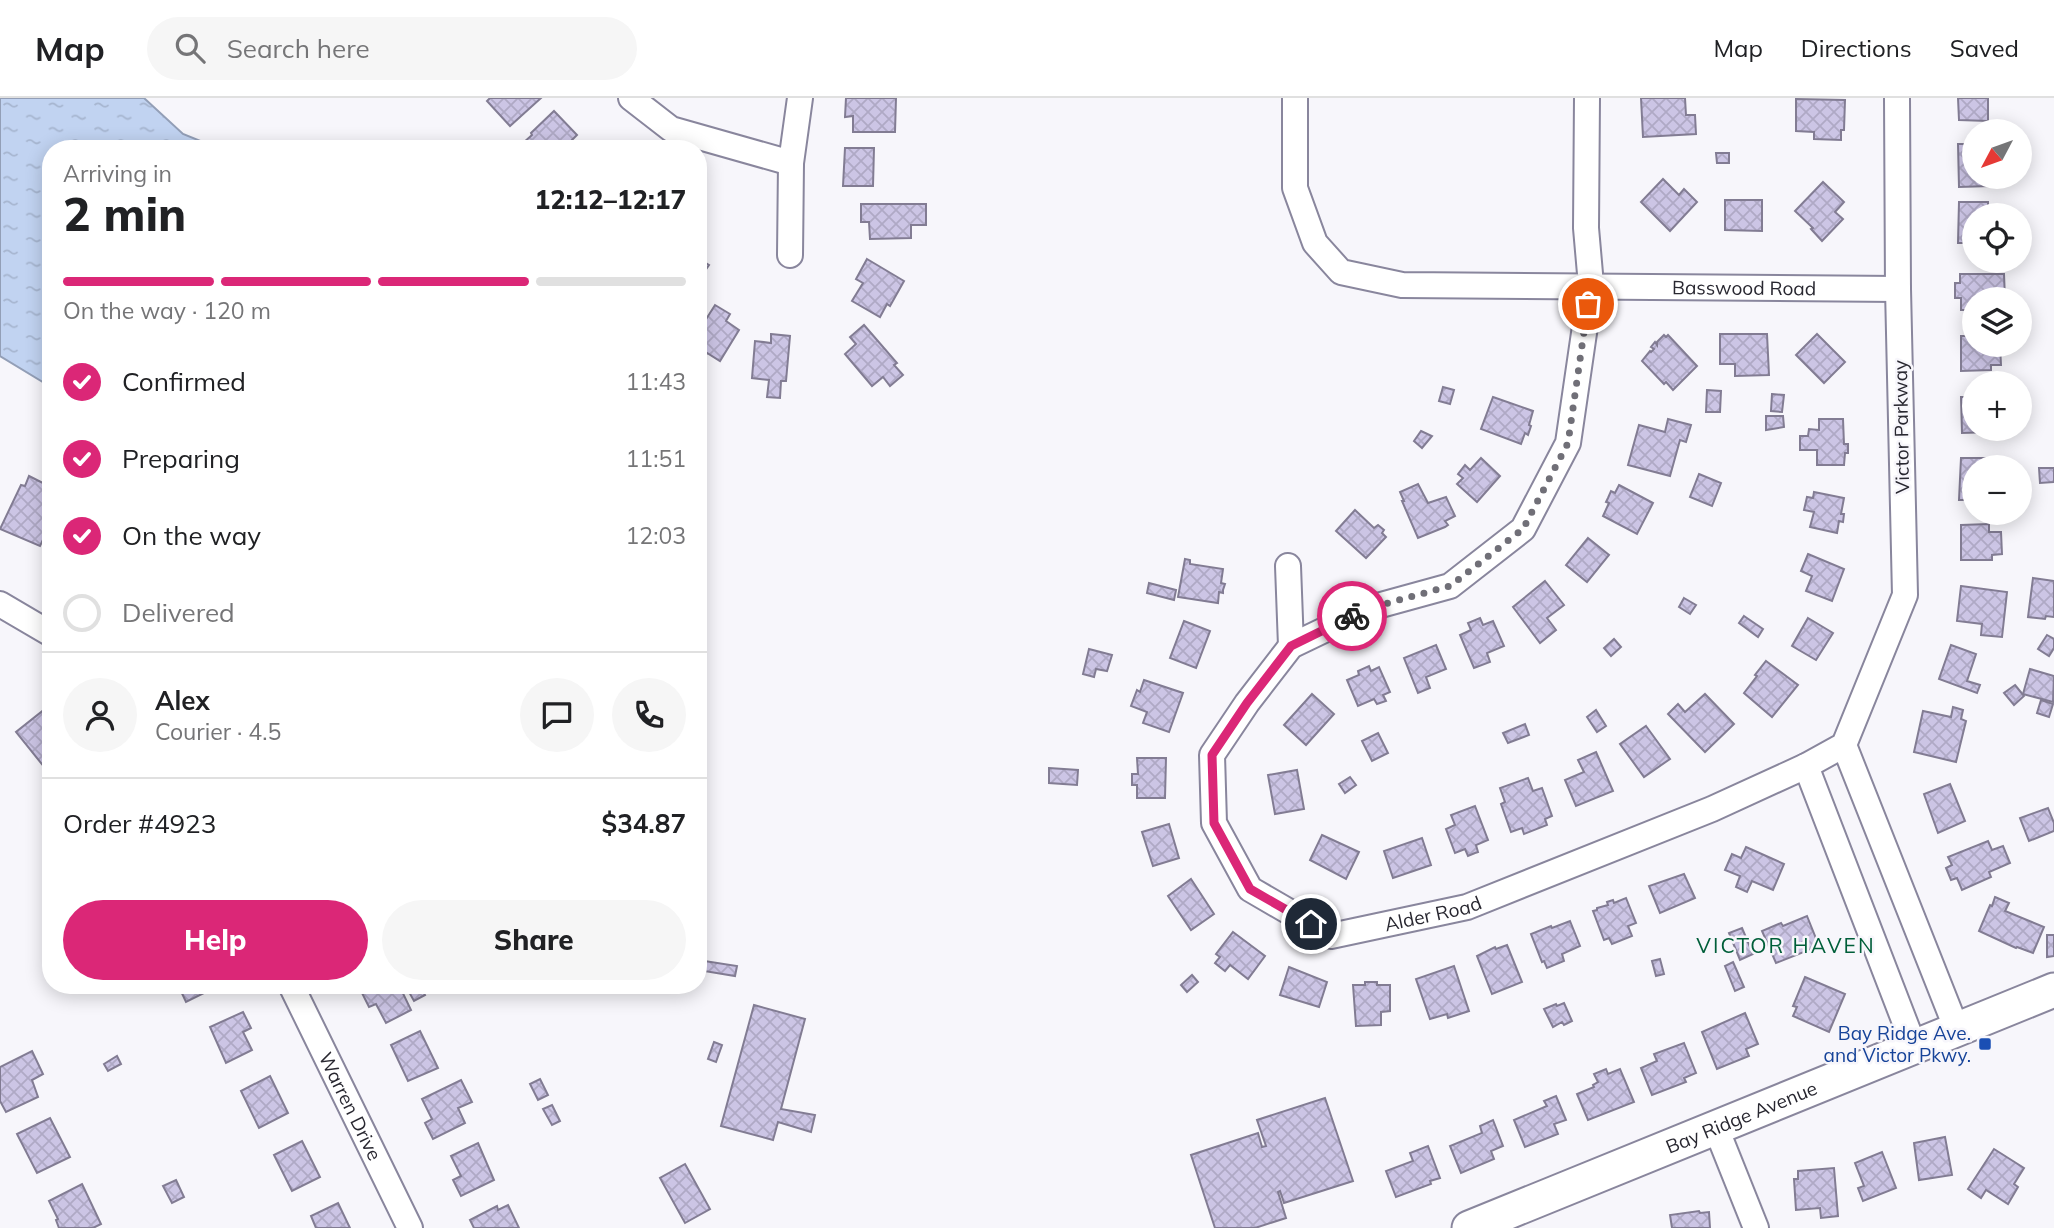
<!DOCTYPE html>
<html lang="en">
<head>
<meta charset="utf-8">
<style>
	:root { --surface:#fff; --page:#f6f6f6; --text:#202124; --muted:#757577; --line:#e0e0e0; --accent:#db2777 }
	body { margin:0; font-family:Mulish,sans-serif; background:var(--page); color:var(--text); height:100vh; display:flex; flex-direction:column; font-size:26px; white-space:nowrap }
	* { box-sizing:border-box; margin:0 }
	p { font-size:23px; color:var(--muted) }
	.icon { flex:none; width:38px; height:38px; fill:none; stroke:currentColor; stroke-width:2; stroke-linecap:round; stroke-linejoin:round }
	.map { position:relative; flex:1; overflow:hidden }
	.sheet { position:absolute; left:42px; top:42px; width:665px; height:854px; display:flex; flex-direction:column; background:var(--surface); border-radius:28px; box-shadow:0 4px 18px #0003 }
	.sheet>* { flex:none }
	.needle { width:46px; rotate:229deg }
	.controls { position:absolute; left:1962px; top:21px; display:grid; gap:14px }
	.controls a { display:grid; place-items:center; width:70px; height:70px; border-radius:50%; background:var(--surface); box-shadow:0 4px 18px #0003; font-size:35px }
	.pin { position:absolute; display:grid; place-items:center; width:60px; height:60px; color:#fff; margin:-30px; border:4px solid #fff; border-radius:50%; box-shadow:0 2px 7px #0007 }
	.courier { position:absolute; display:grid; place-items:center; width:70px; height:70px; margin:-35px; border:5px solid #db2777; border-radius:50%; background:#fff; color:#222; box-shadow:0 2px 9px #0007 }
	.summary em { font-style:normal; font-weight:800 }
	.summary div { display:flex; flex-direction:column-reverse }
	.summary { display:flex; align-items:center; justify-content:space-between; height:119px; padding:0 21px }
	h1 { font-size:46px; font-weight:800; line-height:52px }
	.bar { display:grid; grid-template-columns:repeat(4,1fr); gap:10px 7px; align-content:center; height:84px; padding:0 21px }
	.bar i { height:9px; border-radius:5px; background:var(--line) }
	.bar .on { background:var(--accent) }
	.bar p { grid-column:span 4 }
	.line { display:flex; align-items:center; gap:18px; padding:0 21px; border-top:2px solid var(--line) }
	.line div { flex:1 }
	.round { display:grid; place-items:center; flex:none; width:74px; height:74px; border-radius:37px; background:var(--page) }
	ol { padding:0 21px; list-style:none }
	li { display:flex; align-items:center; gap:21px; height:77px }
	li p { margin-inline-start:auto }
	li .icon { padding:7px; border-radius:50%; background:var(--accent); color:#fff; stroke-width:4 }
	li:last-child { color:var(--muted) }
	li i { width:38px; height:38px; border:4px solid var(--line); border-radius:50% }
	.button { display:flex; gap:14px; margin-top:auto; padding:14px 21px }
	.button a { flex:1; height:80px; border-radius:42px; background:var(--accent); color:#fff; font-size:28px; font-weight:800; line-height:80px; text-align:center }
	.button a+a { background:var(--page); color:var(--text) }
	header { display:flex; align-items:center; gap:42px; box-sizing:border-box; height:98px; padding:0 35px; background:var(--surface); border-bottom:2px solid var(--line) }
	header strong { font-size:33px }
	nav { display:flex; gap:38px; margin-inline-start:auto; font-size:24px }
	.search { width:490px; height:63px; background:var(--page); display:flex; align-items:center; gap:18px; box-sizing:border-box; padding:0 24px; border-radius:38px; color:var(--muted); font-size:26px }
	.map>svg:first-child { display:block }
	.water { fill:url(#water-ripples); stroke:#939fb7; stroke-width:2 }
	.building { fill:url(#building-cross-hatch); stroke:#827c93; stroke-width:2 }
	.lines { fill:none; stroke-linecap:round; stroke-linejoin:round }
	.street-casing { stroke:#89869d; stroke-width:28 }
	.secondary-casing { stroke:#89869d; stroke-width:37 }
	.street { stroke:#fff; stroke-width:24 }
	.secondary { stroke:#fff; stroke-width:33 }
	.done { stroke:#706f77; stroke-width:7; stroke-dasharray:0 12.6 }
	.route { stroke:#db2777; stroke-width:9 }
	.transit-dot { fill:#1a4fb4; stroke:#f7f6fb; stroke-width:2.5 }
	.labels { text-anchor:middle; stroke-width:5; stroke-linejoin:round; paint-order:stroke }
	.street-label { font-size:19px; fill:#282730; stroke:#f7f6fb }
	.transit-label { font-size:19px; fill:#164399; stroke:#f7f6fb; text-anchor:end }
	.neighbourhood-label { font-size:21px; letter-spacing:2px; fill:#005e39; stroke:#f7f6fb }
</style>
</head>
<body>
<header>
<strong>Map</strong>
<div class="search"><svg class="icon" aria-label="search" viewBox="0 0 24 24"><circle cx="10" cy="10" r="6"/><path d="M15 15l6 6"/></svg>Search here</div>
<nav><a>Map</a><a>Directions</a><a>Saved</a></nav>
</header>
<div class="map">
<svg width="2054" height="1130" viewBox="0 0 2054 1130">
	<defs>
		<pattern id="water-ripples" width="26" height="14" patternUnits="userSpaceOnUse" patternTransform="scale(1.75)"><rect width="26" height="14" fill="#c1d3f1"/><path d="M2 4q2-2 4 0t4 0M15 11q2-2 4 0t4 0" fill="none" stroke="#a6b5cf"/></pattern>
		<pattern id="building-cross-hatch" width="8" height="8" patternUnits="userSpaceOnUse" patternTransform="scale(1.75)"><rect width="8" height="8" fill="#ccc5e5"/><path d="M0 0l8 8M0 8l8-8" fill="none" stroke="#afa9c5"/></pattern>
	</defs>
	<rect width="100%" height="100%" fill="#f7f6fb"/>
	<path class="water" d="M0,0H144L183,36L220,51H51V289L0,258Z"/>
	<g class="building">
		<path d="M490,0H541L510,28L487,3Z"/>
		<path d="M846,0H896L895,34H853V18L845,19Z"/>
		<path d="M1641,0H1685L1686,17H1695L1696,36L1643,39Z"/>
		<path d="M1958,0H1988V23L1959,22Z"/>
		<path d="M1796,1L1845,2L1844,32H1841V42L1814,41V34L1796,33Z"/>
		<path d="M554,13L577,37L563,51H529L523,45L532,37L531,35Z"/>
		<path d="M1958,46H1974V79H1990V88L1959,89Z"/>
		<path d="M845,50H874L873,88H843Z"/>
		<path d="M1716,55H1729V65H1717Z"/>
		<path d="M1663,81L1679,97L1684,91L1697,104L1670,133L1641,104Z"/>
		<path d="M1823,84L1844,104L1835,114L1843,121L1822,143L1811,131L1813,130L1795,113Z"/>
		<path d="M1725,102H1762V133L1725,132Z"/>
		<path d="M1959,104H1988V117H1974V145H1958Z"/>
		<path d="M861,106H926V127H911V140L870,141L869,124H861Z"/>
		<path d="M698,160L709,167L698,183Z"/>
		<path d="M867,161L904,183L890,208L887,206L880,219L852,203L863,185L856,181Z"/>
		<path d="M1960,176H2004L2005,201H1974V212H1961V200H1955V185H1960Z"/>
		<path d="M715,207L730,216L726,223L739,232L720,263L707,255L701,266L698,264V234Z"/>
		<path d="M864,227L897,265L894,267L903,277L890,288L883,279L872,288L845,256L856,246L850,239Z"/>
		<path d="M771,236L790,238L786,283H781L780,300L767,299L769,282L752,280L755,243L771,245Z"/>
		<path d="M1720,236H1767L1769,277L1735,278V266H1720Z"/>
		<path d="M1817,236L1845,264L1824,285L1796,257Z"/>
		<path d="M1664,237L1666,239L1668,237L1697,268L1673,292L1666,284L1664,286L1642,263L1650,253L1651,254L1654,251L1651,249L1655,244L1657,247V244Z"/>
		<path d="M1961,238H1974V247H2000L2001,267H1991V272L1961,273Z"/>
		<path d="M1443,289L1454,292L1450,306L1439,303Z"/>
		<path d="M1707,292L1721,293L1720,314H1706Z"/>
		<path d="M1772,296L1784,297L1782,314L1771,313Z"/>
		<path d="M1493,299L1533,313L1529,327L1531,328L1528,337L1525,335L1521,346L1481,331Z"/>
		<path d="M1961,299H1974V331H1992V334L1962,335Z"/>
		<path d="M1766,318H1783L1784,329L1766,332Z"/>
		<path d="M1668,321L1691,327L1686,344L1680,342L1670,378L1628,367L1639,327L1665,334Z"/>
		<path d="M1819,321H1843L1844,346H1848V355H1845L1844,367H1817V352H1800V338H1808L1809,331L1819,332Z"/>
		<path d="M1421,333L1432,338L1422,350L1414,343Z"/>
		<path d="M1481,360L1500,378L1477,404L1457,386L1463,380L1458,376L1465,367L1470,372Z"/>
		<path d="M1961,360H2005V369H1974V402H1959Z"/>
		<path d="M2039,370H2054V384L2040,385Z"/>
		<path d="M1699,376L1721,385L1712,408L1690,399Z"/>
		<path d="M29,378L51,389L48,400L51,401V425L40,448L0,431L21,387L25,388Z"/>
		<path d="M1418,386L1428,405L1446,399L1455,418L1445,423L1448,427L1445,429L1418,440L1402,403H1404L1400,394Z"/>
		<path d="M1619,387L1653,405L1637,436L1603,418L1609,405L1606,404L1608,400L1611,393L1615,395Z"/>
		<path d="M1814,394L1844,400L1841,416H1844L1843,424L1839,423L1837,435L1810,429L1814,414L1804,412L1807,399L1813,400Z"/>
		<path d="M1355,412L1374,430L1378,427L1384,432L1382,435L1386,439L1366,460L1336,433Z"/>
		<path d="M1989,426V434H2001L2002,456L1992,457V462H1961V427Z"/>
		<path d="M1588,440L1609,457L1587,484L1566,467Z"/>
		<path d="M1808,456L1844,471L1832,503L1806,493L1812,478L1801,473Z"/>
		<path d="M1185,461L1190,462V466L1223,471L1221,485L1225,486L1223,492V495L1219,494L1218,505L1178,499Z"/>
		<path d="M2033,480L2054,483V519L2046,518L2045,521L2028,519Z"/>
		<path d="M1545,483L1564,507L1547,520L1556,532L1540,545L1513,509Z"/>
		<path d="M1149,485L1176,492L1174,502L1147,495Z"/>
		<path d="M1961,488L2007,494L2002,539L1981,537L1982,526L1957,523Z"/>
		<path d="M1684,500L1696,507L1690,516L1679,509Z"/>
		<path d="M1744,518L1763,531L1758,539L1739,525Z"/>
		<path d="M1480,520L1483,527L1493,523L1504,548L1487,555L1490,564L1474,570L1460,537L1471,532L1468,525Z"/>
		<path d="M1808,520L1833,535L1816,562L1792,548Z"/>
		<path d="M1184,523L1210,533L1196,570L1170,560Z"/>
		<path d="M2047,537L2054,541V550L2049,558L2038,551Z"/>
		<path d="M1614,541L1621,549L1611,558L1604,550Z"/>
		<path d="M1436,547L1446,571L1426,579L1430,590L1418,595L1404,560Z"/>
		<path d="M1951,547L1976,556L1967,583L1980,587L1977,595L1939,581Z"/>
		<path d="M1089,551L1112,557L1107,573L1096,571L1094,579L1083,576Z"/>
		<path d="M1766,563L1798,587L1772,619L1744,595L1757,578L1755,577Z"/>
		<path d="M1369,568L1371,573L1379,569L1390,594L1383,597L1386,603L1377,606L1374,601L1358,608L1347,582L1359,577L1358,573Z"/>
		<path d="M2030,571L2054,578L2053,604L2023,596Z"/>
		<path d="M1144,582L1183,595L1169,634L1143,625L1147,614L1131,608L1137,592L1140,594Z"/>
		<path d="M2015,587L2024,598L2014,607L2004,595Z"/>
		<path d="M1312,596L1334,616L1306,647L1284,627Z"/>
		<path d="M1705,596L1734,626L1705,654L1668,616L1678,606L1685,614Z"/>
		<path d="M2041,602L2053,606L2049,619L2037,615Z"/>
		<path d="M1953,609L1963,612L1961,621L1966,623L1956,664L1914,654L1923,613L1951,619Z"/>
		<path d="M45,611L51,618V666L45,670L16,634Z"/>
		<path d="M1596,612L1606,628L1597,634L1587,619Z"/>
		<path d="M1525,626L1529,637L1508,645L1503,635Z"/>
		<path d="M1646,628L1670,661L1644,679L1620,646Z"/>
		<path d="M1378,635L1388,655L1372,663L1362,643Z"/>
		<path d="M1596,654L1613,693L1576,708L1565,682L1584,674L1578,662Z"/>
		<path d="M1137,660H1166L1165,700H1137V687H1132V676H1138Z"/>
		<path d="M1049,670L1078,672L1077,687L1049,685Z"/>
		<path d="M1297,672L1304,711L1275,716L1268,677Z"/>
		<path d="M1350,679L1356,687L1345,695L1339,686Z"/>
		<path d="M1528,680L1533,693L1542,690L1552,718L1545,721L1547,727L1524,736L1522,730L1511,734L1501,706L1505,704L1500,690Z"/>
		<path d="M1950,686L1965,723L1938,735L1924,696Z"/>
		<path d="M1475,708L1488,742L1476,747L1478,754L1475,755L1468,758L1465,751L1455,755L1446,731L1455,727L1451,717Z"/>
		<path d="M2048,710L2054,725V733L2029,743L2020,720Z"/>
		<path d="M1169,726L1179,760L1153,768L1142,734Z"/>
		<path d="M1322,737L1359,754L1346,781L1310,762Z"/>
		<path d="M1422,740L1431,767L1393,780L1384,753Z"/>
		<path d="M1988,743L1992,752L2003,748L2010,765L1989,774L1991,779L1962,792L1957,780L1951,782L1946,770L1952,767L1948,759Z"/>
		<path d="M1746,749L1784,766L1773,792L1752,783L1747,794L1736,789L1740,778L1725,772L1732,756L1741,760Z"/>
		<path d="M1684,776L1695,800L1660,815L1649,788Z"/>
		<path d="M1191,781L1214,816L1191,832L1168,798Z"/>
		<path d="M1995,799L2009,805L2005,813L2044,829L2033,855L2017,849L2016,850L1979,833L1990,807L1992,808Z"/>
		<path d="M1626,800L1636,825L1628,828L1632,838L1612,846L1609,840L1604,842L1593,813L1597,812V810L1608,807L1607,804L1613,802L1614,805Z"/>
		<path d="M1807,818L1819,848L1776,865L1762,833L1781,825L1783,828Z"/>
		<path d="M1570,823L1580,848L1562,856L1564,863L1547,870L1544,863L1542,864L1531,836L1551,828L1552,830Z"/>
		<path d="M1742,830L1753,856L1740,862L1729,835Z"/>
		<path d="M1233,834L1265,858L1248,881L1230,867L1225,873L1215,865L1220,859L1216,856Z"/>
		<path d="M2047,837H2054V858L2047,859Z"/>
		<path d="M1507,847L1522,884L1492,896L1477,858L1495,849L1496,851Z"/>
		<path d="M1660,861L1664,876L1656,878L1652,863Z"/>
		<path d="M698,862L737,868L735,878L698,872Z"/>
		<path d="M1733,864L1744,889L1735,893L1725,868Z"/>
		<path d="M1454,868L1469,913L1448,920L1447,916L1430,921L1416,881Z"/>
		<path d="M1289,869L1327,884L1319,909L1280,897Z"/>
		<path d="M1192,877L1198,884L1187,894L1181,887Z"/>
		<path d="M1805,879L1845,896L1829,934L1793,918L1797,909L1793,908Z"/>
		<path d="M1365,884H1377V887H1390V913L1381,914V927L1356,928L1353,887H1365Z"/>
		<path d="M178,887H220L186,904Z"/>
		<path d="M372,887H399L411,912L386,925L376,906L369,909L361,893Z"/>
		<path d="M420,888L425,897L414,903L409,894Z"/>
		<path d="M1564,905L1572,923L1564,927L1562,924L1553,929L1544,911L1556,906L1557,908Z"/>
		<path d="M754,907L805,921L781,1011L815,1017L811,1034L778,1024L773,1042L721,1028Z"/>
		<path d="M243,914L251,930L243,934L252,952L226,965L210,929Z"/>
		<path d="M1745,915L1758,946L1746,951L1749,958L1717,971L1702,934Z"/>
		<path d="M420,933L438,970L408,983L391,947Z"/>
		<path d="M714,944L722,947L716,964L708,961Z"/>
		<path d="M1684,945L1696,975L1684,980L1686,984L1652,997L1641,970L1657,963L1654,956Z"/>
		<path d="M32,953L43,976L32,982L38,999L6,1014L0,1003V969Z"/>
		<path d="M117,958L121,966L108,973L104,966Z"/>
		<path d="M1606,971L1608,976L1620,971L1634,1004L1588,1022L1577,996L1594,989L1593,987L1598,984L1594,976Z"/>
		<path d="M270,978L288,1015L259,1030L241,993Z"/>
		<path d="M540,981L548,997L538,1002L530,986Z"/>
		<path d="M461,982L472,1004L458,1010L465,1025L433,1041L425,1025L432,1021L422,1001Z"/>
		<path d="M1556,998L1566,1022L1554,1026L1558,1036L1525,1049L1514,1022L1547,1008L1544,1003Z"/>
		<path d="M1325,1000L1353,1083L1284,1105L1280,1093L1278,1094L1286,1120L1255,1130H1215L1191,1057L1258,1035L1262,1049L1266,1048L1257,1022Z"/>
		<path d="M552,1007L560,1023L552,1027L543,1011Z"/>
		<path d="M50,1020L70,1059L37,1075L17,1036Z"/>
		<path d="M1493,1022L1503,1048L1491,1053L1494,1061L1461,1075L1450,1048L1482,1035L1480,1028Z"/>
		<path d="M1945,1039L1952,1077L1919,1082L1914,1045Z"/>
		<path d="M302,1043L320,1079L292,1093L274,1057Z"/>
		<path d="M478,1045L494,1082L461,1098L453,1082L461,1078L451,1058Z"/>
		<path d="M1428,1048L1440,1080L1430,1083L1431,1086L1396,1099L1386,1073L1413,1063L1410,1055Z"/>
		<path d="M1994,1051L2024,1070L2014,1086L2018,1089L2008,1106L1986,1092L1981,1100L1968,1091Z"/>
		<path d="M1882,1054L1896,1090L1863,1103L1858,1090L1864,1088L1855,1065Z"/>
		<path d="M685,1066L710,1111L685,1125L660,1080Z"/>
		<path d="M1834,1070L1838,1118L1821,1120L1820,1110L1796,1112L1794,1081H1798V1073Z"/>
		<path d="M176,1082L184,1099L172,1105L163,1088Z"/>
		<path d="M82,1086L101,1126L93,1130H59L56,1122L58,1121L49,1103Z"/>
		<path d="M338,1105L350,1130H316L311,1118Z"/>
		<path d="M508,1107L519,1130H474L470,1122L497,1108L498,1112Z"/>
		<path d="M1699,1113L1700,1115L1709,1114L1710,1130H1672L1670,1117Z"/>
	</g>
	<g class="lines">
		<g class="street-casing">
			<g id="street">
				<path d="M631,0L671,31L791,65"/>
				<path id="s1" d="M1295,0V90L1315,145L1341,174L1402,187L1898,191"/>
				<path id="s2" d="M1587,0L1586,130L1591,187L1568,345L1523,431L1450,488L1370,510L1291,548L1247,605L1212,657L1214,725L1250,791L1331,838L1467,809L1712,711L1806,668L1844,647L1905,497L1898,191L1897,0"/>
				<path d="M790,157L791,65L800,0"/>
				<path d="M1288,468L1291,548"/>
				<path d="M0,506L51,536"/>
				<path d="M1844,647L1957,932"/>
				<path d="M1806,668L1914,948"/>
				<path id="s3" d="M291,887L410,1130"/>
				<path d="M1716,1030L1756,1130"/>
			</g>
		</g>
		<g class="secondary-casing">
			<g id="secondary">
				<path id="s4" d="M1469,1130L2054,892"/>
			</g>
		</g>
		<use href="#street" class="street"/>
		<use href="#secondary" class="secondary"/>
	</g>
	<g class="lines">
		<path class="done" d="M1352,518L1370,510L1450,488L1523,431L1568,345L1588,206"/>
		<path class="route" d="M1311,826L1250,791L1214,725L1212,657L1247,605L1291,548L1352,518"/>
	</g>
	<rect class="transit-dot" x="1978" y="939" width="14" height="14" rx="3.5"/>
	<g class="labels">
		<g class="street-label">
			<text dy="7" stroke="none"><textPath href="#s1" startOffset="592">Basswood Road</textPath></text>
			<text transform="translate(1901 329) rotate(-91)" y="7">Victor Parkway</text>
			<text dy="7" stroke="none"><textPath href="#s2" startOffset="1183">Alder Road</textPath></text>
			<text dy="7" stroke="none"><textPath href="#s3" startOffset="135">Warren Drive</textPath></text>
			<text dy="7" stroke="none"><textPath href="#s4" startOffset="294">Bay Ridge Avenue</textPath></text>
		</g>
		<g class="transit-label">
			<text x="1971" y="942">Bay Ridge Ave.<tspan x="1971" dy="22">and Victor Pkwy.</tspan></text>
		</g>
		<g class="neighbourhood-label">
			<text x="1786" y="855">VICTOR HAVEN</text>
		</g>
	</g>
</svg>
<div class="controls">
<a><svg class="needle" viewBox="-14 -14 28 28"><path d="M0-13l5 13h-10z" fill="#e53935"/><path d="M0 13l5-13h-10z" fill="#757577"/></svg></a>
<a><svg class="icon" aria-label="locate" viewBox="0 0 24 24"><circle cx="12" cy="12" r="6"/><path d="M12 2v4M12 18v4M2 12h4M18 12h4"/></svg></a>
<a><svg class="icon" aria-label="layers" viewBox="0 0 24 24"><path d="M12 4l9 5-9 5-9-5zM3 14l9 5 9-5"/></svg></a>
<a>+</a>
<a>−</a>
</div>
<div class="pin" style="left:1588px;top:206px;background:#ea580c"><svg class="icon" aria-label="bag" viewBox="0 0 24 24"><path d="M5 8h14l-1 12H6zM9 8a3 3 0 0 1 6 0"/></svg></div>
<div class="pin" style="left:1311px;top:826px;background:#1f2937"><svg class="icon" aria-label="home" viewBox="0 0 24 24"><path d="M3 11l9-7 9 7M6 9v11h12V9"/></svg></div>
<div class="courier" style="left:1352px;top:518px"><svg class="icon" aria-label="bike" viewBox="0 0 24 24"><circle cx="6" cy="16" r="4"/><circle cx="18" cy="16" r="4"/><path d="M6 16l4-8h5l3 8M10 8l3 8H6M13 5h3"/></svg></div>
<section class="sheet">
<div class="summary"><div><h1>2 min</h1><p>Arriving in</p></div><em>12:12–12:17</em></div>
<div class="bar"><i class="on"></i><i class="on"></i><i class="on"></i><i></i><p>On the way · 120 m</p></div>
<ol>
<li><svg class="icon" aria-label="check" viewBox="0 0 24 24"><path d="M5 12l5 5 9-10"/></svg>Confirmed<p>11:43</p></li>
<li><svg class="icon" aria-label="check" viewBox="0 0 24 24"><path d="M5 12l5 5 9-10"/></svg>Preparing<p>11:51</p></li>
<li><svg class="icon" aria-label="check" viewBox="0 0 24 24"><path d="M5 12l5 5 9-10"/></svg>On the way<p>12:03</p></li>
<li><i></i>Delivered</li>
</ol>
<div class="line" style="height:126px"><a class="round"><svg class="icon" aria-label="person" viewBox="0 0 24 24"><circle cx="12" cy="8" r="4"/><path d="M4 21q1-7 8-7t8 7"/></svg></a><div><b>Alex</b><p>Courier · 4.5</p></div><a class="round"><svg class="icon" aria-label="chat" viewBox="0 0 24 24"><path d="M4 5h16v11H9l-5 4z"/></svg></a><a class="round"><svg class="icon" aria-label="phone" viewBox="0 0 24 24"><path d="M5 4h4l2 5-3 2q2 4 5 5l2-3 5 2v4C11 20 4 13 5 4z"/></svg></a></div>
<div class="line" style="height:91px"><div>Order #4923</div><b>$34.87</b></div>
<div class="button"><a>Help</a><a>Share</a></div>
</section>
</div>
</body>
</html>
